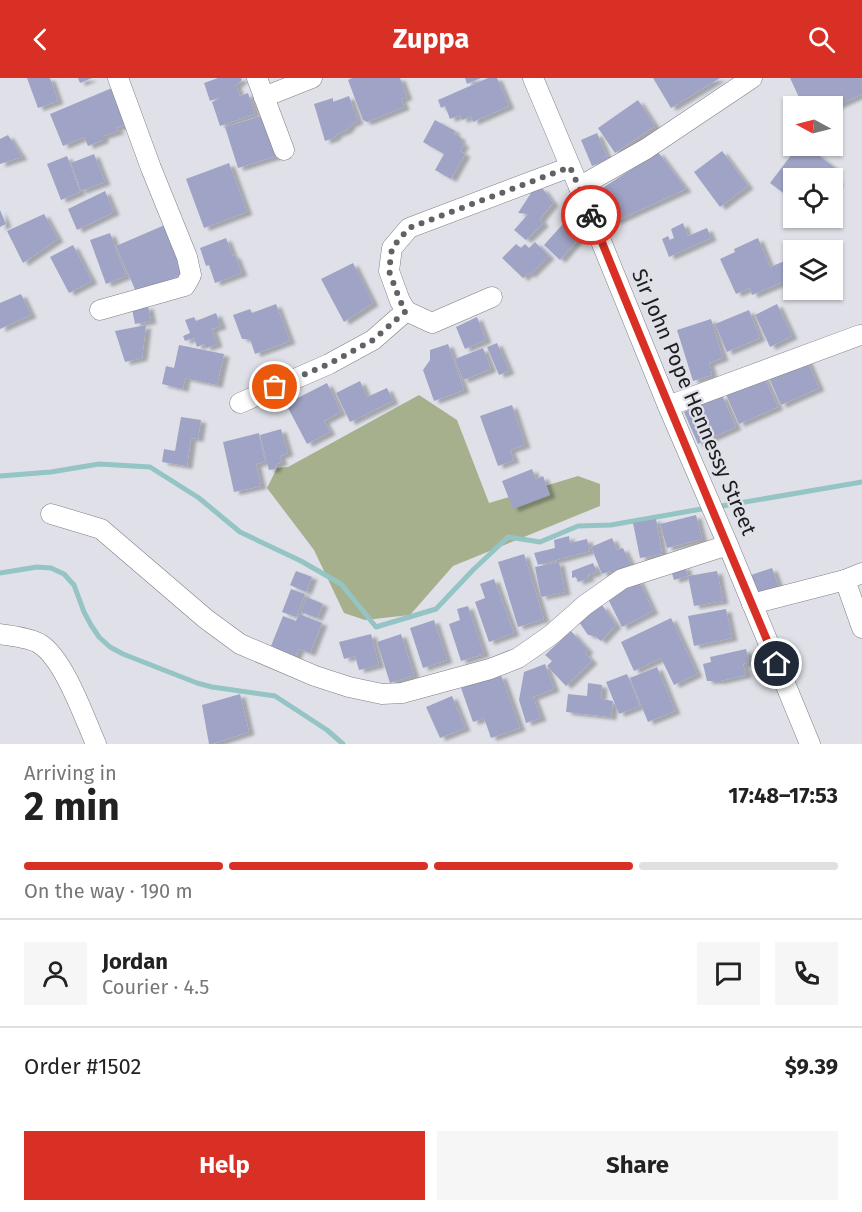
<!DOCTYPE html>
<html lang="en">
<head>
<meta charset="utf-8">
<style>
	:root { --surface:#fff; --page:#f6f6f6; --text:#222; --muted:#767676; --line:#e0e0e0; --accent:#d93025 }
	body { margin:0; font-family:"Fira Sans",sans-serif; background:var(--page); color:var(--text); height:100vh; display:flex; flex-direction:column; font-size:22px; white-space:nowrap }
	* { box-sizing:border-box; margin:0 }
	p { font-size:20px; color:var(--muted) }
	.icon { flex:none; width:33px; height:33px; fill:none; stroke:currentColor; stroke-width:2; stroke-linecap:round; stroke-linejoin:round }
	.map { position:relative; height:666px; overflow:hidden }
	.details { display:flex; flex-direction:column; background:var(--surface); flex:1 }
	.details>* { flex:none }
	.needle { width:39px; rotate:277deg }
	.buttons { position:absolute; left:783px; top:18px; display:grid; gap:12px }
	.buttons a { display:grid; place-items:center; width:60px; height:60px; border-radius:0px; background:var(--surface); box-shadow:0 2px 4px #0004; font-size:30px }
	.pin { position:absolute; display:grid; place-items:center; width:51px; height:51px; color:#fff; margin:-26px; border:3px solid #fff; border-radius:50%; box-shadow:0 2px 6px #0007 }
	.courier { position:absolute; display:grid; place-items:center; width:60px; height:60px; margin:-30px; border:4px solid #d93025; border-radius:50%; background:#fff; color:#222; box-shadow:0 2px 8px #0007 }
	.overview em { font-style:normal; font-weight:700 }
	.overview div { display:flex; flex-direction:column-reverse }
	.overview { display:flex; align-items:center; justify-content:space-between; height:102px; padding:0 24px }
	h1 { font-size:39px; font-weight:700; line-height:45px }
	.bar { display:grid; grid-template-columns:repeat(4,1fr); gap:9px 6px; align-content:center; height:72px; padding:0 24px }
	.bar i { height:8px; border-radius:4px; background:var(--line) }
	.bar .on { background:var(--accent) }
	.bar p { grid-column:span 4 }
	.line { display:flex; align-items:center; gap:15px; padding:0 24px; border-top:2px solid var(--line) }
	.line div { flex:1 }
	.round { display:grid; place-items:center; flex:none; width:63px; height:63px; border-radius:0px; background:var(--page) }
	.action { display:flex; gap:12px; margin-top:auto; padding:12px 24px }
	.action a { flex:1; height:69px; border-radius:0px; background:var(--accent); color:#fff; font-size:24px; font-weight:700; line-height:69px; text-align:center }
	.action a+a { background:var(--page); color:var(--text) }
	header { display:flex; justify-content:space-between; align-items:center; height:78px; padding:0 24px; background:var(--accent); color:#fff; font-size:27px; font-weight:700 }
	.map>svg:first-child { display:block }
	.forest { fill:#a6b08d }
	.lines { fill:none; stroke-linecap:round; stroke-linejoin:round }
	.stream { stroke:#95c4c4; stroke-width:5 }
	.building { fill:#9fa3c5; filter:url(#shadow) }
	.minor-casing { stroke:#7d7e84; stroke-width:21 }
	.minor { stroke:#fff; stroke-width:20 }
	.done { stroke:#616266; stroke-width:6; stroke-dasharray:0 10.8 }
	.route { stroke:#d93025; stroke-width:8 }
	.labels { text-anchor:middle; stroke-width:4.5; stroke-linejoin:round; paint-order:stroke }
	.street-label { font-size:21px; fill:#1d1d20; stroke:#e0e1e8 }
</style>
</head>
<body>
<header><svg class="icon" aria-label="back" viewBox="0 0 24 24"><path d="M15 5l-7 7 7 7"/></svg>Zuppa<svg class="icon" aria-label="search" viewBox="0 0 24 24"><circle cx="10" cy="10" r="6"/><path d="M15 15l6 6"/></svg></header>
<div class="map">
<svg width="862" height="666" viewBox="0 0 862 666">
	<defs>
		<filter id="shadow"><feDropShadow dx="5.5" dy="3" stdDeviation="1.5" flood-color="#0004"/></filter>
	</defs>
	<rect width="100%" height="100%" fill="#e0e1e8"/>
	<path class="forest" d="M419,317L457,342L489,425L578,398L600,406V428L453,488L410,537L365,542L344,535L314,472L267,410L277,390L288,389Z"/>
	<g class="lines">
		<g class="stream">
			<path d="M0,398L51,394L99,386L150,389L199,420L240,454L301,483L341,506L376,549L436,531L473,492L508,459L540,464L578,448L611,447L707,430"/>
			<path d="M716,429L862,404"/>
			<path d="M0,495L37,489L51,490L64,496L74,507L84,534L91,547L99,559L110,569L123,576L197,605L212,609L275,618L327,652L343,666"/>
		</g>
	</g>
	<g class="building">
		<path d="M27,0H50L58,23L38,30Z"/>
		<path d="M78,0H92L80,5Z"/>
		<path d="M218,0H241L242,2L236,7L240,18L248,15L255,36L220,48L212,24L219,21L218,20L210,23L204,5Z"/>
		<path d="M352,0H400L407,19L401,21L404,29L367,44L363,42L348,2Z"/>
		<path d="M465,0H481L467,6Z"/>
		<path d="M488,0H497L509,28L473,44L471,38L462,42L460,37L450,41L445,28L441,30L438,22Z"/>
		<path d="M653,0H720L671,30Z"/>
		<path d="M790,0H862V16L832,30V28H803Z"/>
		<path d="M112,10L127,46L116,50L119,53L103,58V62L88,68L84,59L63,68L50,36Z"/>
		<path d="M349,18L358,43L351,46L347,52L337,56L334,60L325,63L314,26L333,20V24Z"/>
		<path d="M638,22L655,48L615,75L598,50Z"/>
		<path d="M264,37L277,78L238,90L225,49Z"/>
		<path d="M435,42L455,53L454,56L460,59V64L464,66L460,73L465,76L451,101L435,92L444,76L423,64Z"/>
		<path d="M597,55L608,81L592,88L581,62Z"/>
		<path d="M8,57L22,79L0,86V61Z"/>
		<path d="M798,68H806L835,90L829,97L838,104L832,111V100H794V123L770,105Z"/>
		<path d="M722,73L748,108L720,129L694,94Z"/>
		<path d="M658,74L686,111L614,144L598,113Z"/>
		<path d="M94,76L105,104L81,113L71,85Z"/>
		<path d="M67,78L80,114L61,122L47,86Z"/>
		<path d="M229,85L247,134L204,150L186,101Z"/>
		<path d="M537,110L543,111L553,125L540,141L543,146L526,162L514,152L528,136L518,135L531,115Z"/>
		<path d="M105,113L114,134L77,152L68,131Z"/>
		<path d="M0,132L6,146L0,149Z"/>
		<path d="M44,136L58,161L23,185L7,153Z"/>
		<path d="M683,145L688,158L707,150L711,160L669,179L662,161L668,158L670,162L674,160L671,151Z"/>
		<path d="M167,146L187,194L137,216L116,168Z"/>
		<path d="M563,146L579,160L560,182L544,167Z"/>
		<path d="M110,155L126,198L106,206L90,162Z"/>
		<path d="M226,160L233,178L235,177L242,195L215,205L209,187L206,188L200,170Z"/>
		<path d="M758,160L770,189L787,182L792,194L786,197L788,202L752,217L750,210L736,216L720,181L735,174L734,171Z"/>
		<path d="M535,164L549,178L530,197L528,195L523,200L502,180L516,166L521,170L525,166L529,170Z"/>
		<path d="M73,167L92,203L69,215L50,179Z"/>
		<path d="M353,185L373,225L344,244L321,201Z"/>
		<path d="M21,216L31,237L0,251V225Z"/>
		<path d="M276,226L290,263L255,276L250,261H242L233,237L250,231L252,235Z"/>
		<path d="M777,226L792,258L770,269L755,237Z"/>
		<path d="M148,228L151,243L135,246L132,231Z"/>
		<path d="M749,232L760,260L727,274L715,246Z"/>
		<path d="M216,235L221,248L212,251L217,266L206,270L204,266L197,269L194,260L185,263L183,258L190,255L185,242L194,239L196,243Z"/>
		<path d="M477,239L486,262L465,271L456,249Z"/>
		<path d="M711,241L723,280L709,285L712,297L693,303L677,252Z"/>
		<path d="M146,247L142,280L125,284L115,253Z"/>
		<path d="M497,265L509,293L499,297L487,269Z"/>
		<path d="M448,266L464,312L434,323L423,292L430,282V272Z"/>
		<path d="M179,267L224,276L217,307L185,300L183,311L162,306L166,288L174,290Z"/>
		<path d="M483,270L491,291L463,302L455,281Z"/>
		<path d="M805,278L819,310L781,327L767,295Z"/>
		<path d="M763,297L778,329L739,346L725,314Z"/>
		<path d="M360,303L367,319L387,310L393,323L350,344L336,315Z"/>
		<path d="M327,305L341,334L324,343L330,354L307,366L286,326Z"/>
		<path d="M722,317L736,349L698,366L684,334Z"/>
		<path d="M512,327L525,367L510,372L514,382L498,388L480,338Z"/>
		<path d="M181,339L201,342L198,361L191,360L187,388L162,384L164,371L175,373Z"/>
		<path d="M281,351L288,375L280,378L282,384L277,386L275,391L269,392L260,357Z"/>
		<path d="M259,355L265,384L256,386L261,408L234,414L223,364Z"/>
		<path d="M532,391L536,401L543,398L550,417L513,431L502,403Z"/>
		<path d="M696,437L702,461L667,470L660,446Z"/>
		<path d="M656,441L662,476L640,480L633,445Z"/>
		<path d="M569,458L570,465L587,461L590,473L538,487L534,475L555,470L554,462Z"/>
		<path d="M612,460L617,472L623,470L631,487L611,495L610,493L602,496L591,469Z"/>
		<path d="M524,476L544,541L518,549L498,484Z"/>
		<path d="M559,484L565,514L541,519L535,489Z"/>
		<path d="M593,485L597,494L588,497L589,500L578,504L576,499L572,500V493Z"/>
		<path d="M685,488L688,498L674,502L671,492Z"/>
		<path d="M772,490L781,515L757,524L748,498Z"/>
		<path d="M296,493L312,499L306,514L290,507Z"/>
		<path d="M717,493L723,523L694,528L688,498Z"/>
		<path d="M494,501L514,555L489,564L475,524L485,520L480,506Z"/>
		<path d="M638,501L653,533L622,549L606,517Z"/>
		<path d="M291,511L305,516L296,539L282,534Z"/>
		<path d="M307,519L323,526L317,540L301,534Z"/>
		<path d="M602,527L616,547L601,563L595,558L588,557L579,544Z"/>
		<path d="M468,528L484,576L461,583L449,546L460,542L457,531Z"/>
		<path d="M726,531L732,560L694,568L688,538Z"/>
		<path d="M299,536L322,545L310,575L299,571L294,582L275,575L276,570L271,568L283,538L296,543Z"/>
		<path d="M671,540L697,596L674,607L661,580L634,593L621,564Z"/>
		<path d="M434,542L447,582L423,590L410,550Z"/>
		<path d="M571,553L588,572L585,575L592,583L566,608L547,588L552,583L545,577Z"/>
		<path d="M371,556L379,587L359,592L355,578L344,581L339,564Z"/>
		<path d="M401,556L414,597L390,605L377,564Z"/>
		<path d="M746,571L749,584L743,586L746,597L720,603H707L703,586L711,584L710,579Z"/>
		<path d="M545,586L554,611L533,619L541,640L526,645L519,622L524,594Z"/>
		<path d="M657,589L675,633L648,644L630,600Z"/>
		<path d="M627,596L640,628L619,636L606,604Z"/>
		<path d="M501,597L520,650L491,660L484,640L473,644L461,610Z"/>
		<path d="M588,605L602,607L601,621L613,623L611,639L566,634L568,616L587,618Z"/>
		<path d="M240,616L249,654L213,666H209L202,627Z"/>
		<path d="M452,618L465,650L440,660L426,629Z"/>
	</g>
	<g class="lines">
		<g class="minor-casing">
			<g id="minor">
				<path d="M257,0L284,72"/>
				<path d="M533,0L579,109L668,328L728,467L810,666"/>
				<path d="M264,19L312,0"/>
				<path d="M579,109L646,71L752,0"/>
				<path d="M100,232L185,208L191,197L187,179L151,90L118,0"/>
				<path d="M406,233L432,245L492,219"/>
				<path d="M240,325L329,286L373,262L406,233L400,223L389,193L392,170L409,150L570,89"/>
				<path d="M668,328L860,257"/>
				<path d="M51,436L101,451L206,541L240,566L315,598L349,609L382,616L402,615L490,591L518,580L551,557L585,527L622,501L728,467"/>
				<path d="M845,502L862,550"/>
				<path d="M752,526L845,502L862,495"/>
				<path d="M0,556C11,558 31,560 40,566C64,581 84,639 96,666"/>
			</g>
		</g>
		<use href="#minor" class="minor"/>
	</g>
	<g class="lines">
		<path class="done" d="M275,309L329,286L373,262L406,233L400,223L389,193L392,170L409,150L570,89L591,137"/>
		<path class="route" d="M591,137C651,287 714,436 777,586"/>
	</g>
	<g class="labels">
		<g class="street-label">
			<text transform="translate(694 324) rotate(67)" y="7">Sir John Pope Hennessy Street</text>
		</g>
	</g>
</svg>
<div class="buttons">
<a><svg class="needle" viewBox="-14 -14 28 28"><path d="M0-13l5 13h-10z" fill="#e53935"/><path d="M0 13l5-13h-10z" fill="#767676"/></svg></a>
<a><svg class="icon" aria-label="locate" viewBox="0 0 24 24"><circle cx="12" cy="12" r="6"/><path d="M12 2v4M12 18v4M2 12h4M18 12h4"/></svg></a>
<a><svg class="icon" aria-label="layers" viewBox="0 0 24 24"><path d="M12 4l9 5-9 5-9-5zM3 14l9 5 9-5"/></svg></a>
</div>
<div class="pin" style="left:275px;top:309px;background:#ea580c"><svg class="icon" aria-label="bag" viewBox="0 0 24 24"><path d="M5 8h14l-1 12H6zM9 8a3 3 0 0 1 6 0"/></svg></div>
<div class="pin" style="left:777px;top:586px;background:#1f2937"><svg class="icon" aria-label="home" viewBox="0 0 24 24"><path d="M3 11l9-7 9 7M6 9v11h12V9"/></svg></div>
<div class="courier" style="left:591px;top:137px"><svg class="icon" aria-label="bike" viewBox="0 0 24 24"><circle cx="6" cy="16" r="4"/><circle cx="18" cy="16" r="4"/><path d="M6 16l4-8h5l3 8M10 8l3 8H6M13 5h3"/></svg></div>
</div>
<section class="details">
<div class="overview"><div><h1>2 min</h1><p>Arriving in</p></div><em>17:48–17:53</em></div>
<div class="bar"><i class="on"></i><i class="on"></i><i class="on"></i><i></i><p>On the way · 190 m</p></div>
<div class="line" style="height:108px"><a class="round"><svg class="icon" aria-label="person" viewBox="0 0 24 24"><circle cx="12" cy="8" r="4"/><path d="M4 21q1-7 8-7t8 7"/></svg></a><div><b>Jordan</b><p>Courier · 4.5</p></div><a class="round"><svg class="icon" aria-label="chat" viewBox="0 0 24 24"><path d="M4 5h16v11H9l-5 4z"/></svg></a><a class="round"><svg class="icon" aria-label="phone" viewBox="0 0 24 24"><path d="M5 4h4l2 5-3 2q2 4 5 5l2-3 5 2v4C11 20 4 13 5 4z"/></svg></a></div>
<div class="line" style="height:78px"><div>Order #1502</div><b>$9.39</b></div>
<div class="action"><a>Help</a><a>Share</a></div>
</section>
</body>
</html>
